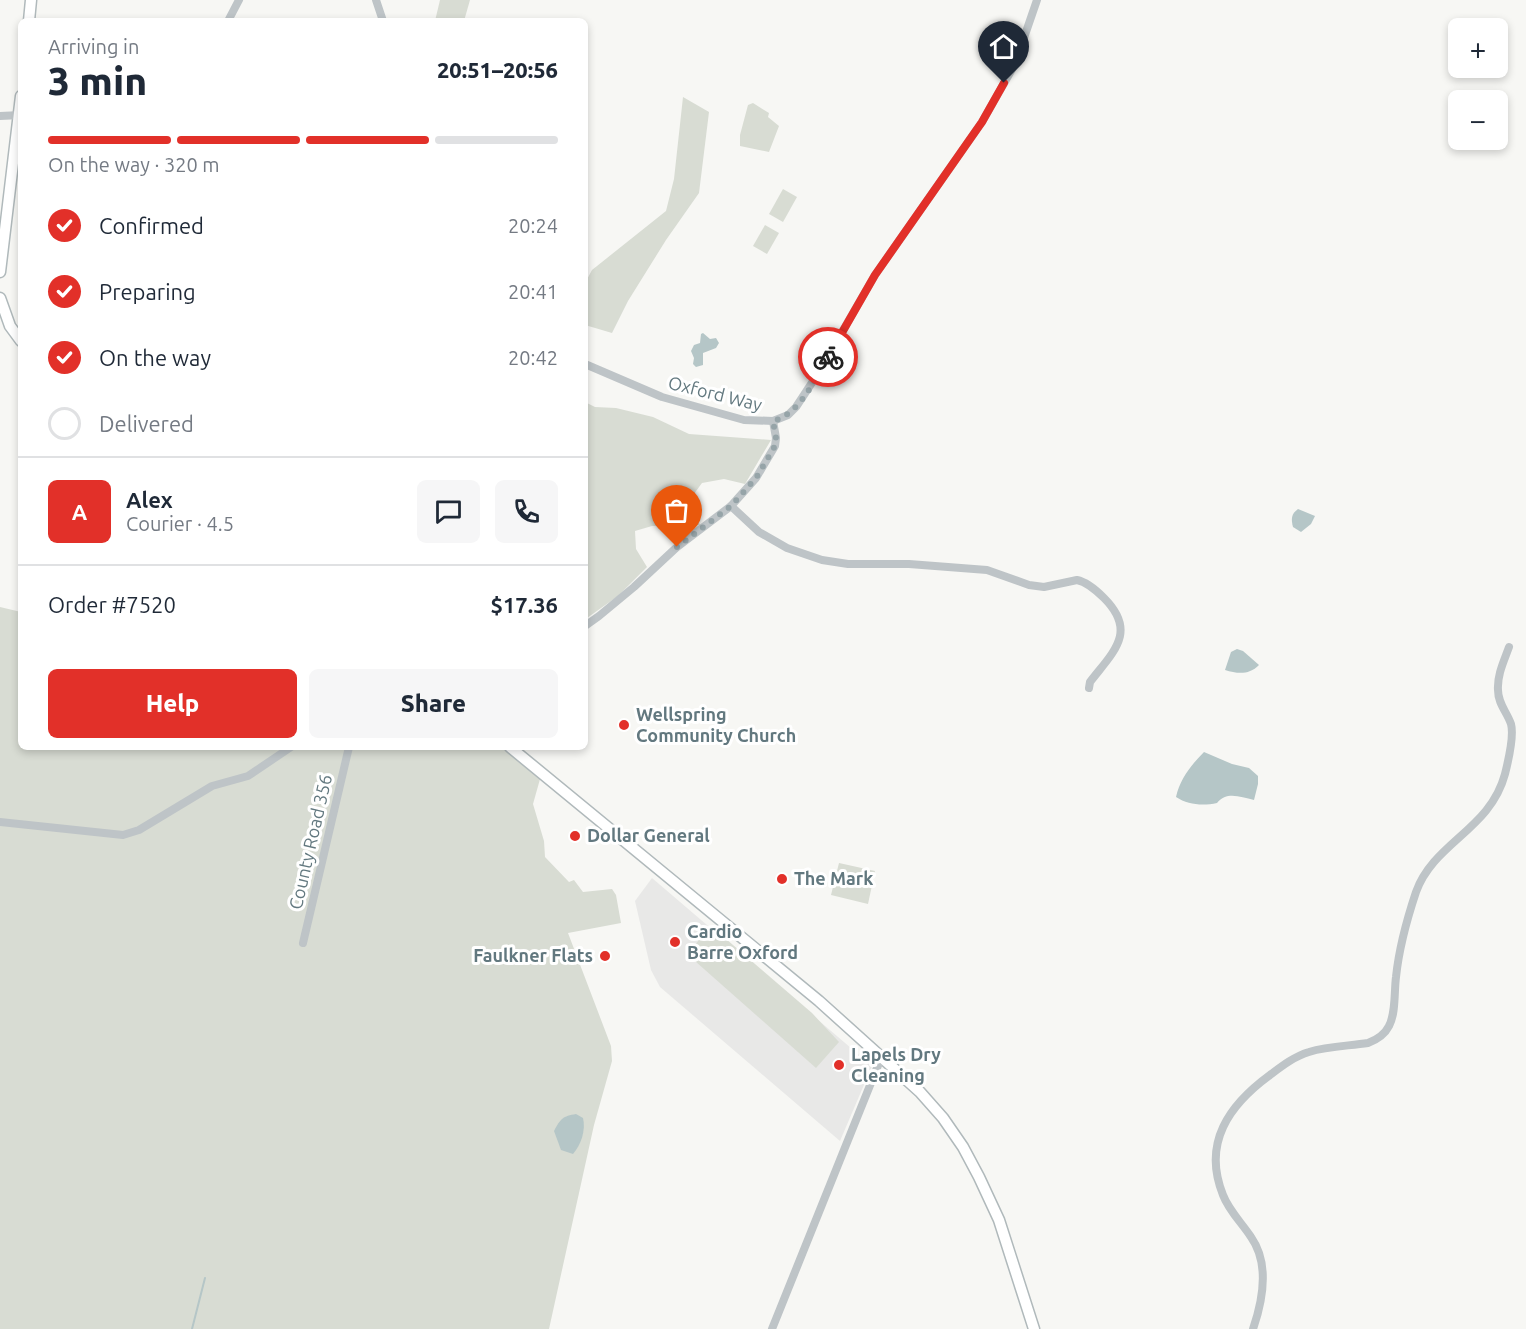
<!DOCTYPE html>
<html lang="en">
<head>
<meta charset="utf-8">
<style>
	:root { --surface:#fff; --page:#f6f6f7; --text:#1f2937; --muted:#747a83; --line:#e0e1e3; --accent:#e23029 }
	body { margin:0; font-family:Ubuntu,sans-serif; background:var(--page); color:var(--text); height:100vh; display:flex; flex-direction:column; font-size:22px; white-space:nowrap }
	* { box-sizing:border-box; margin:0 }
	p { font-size:20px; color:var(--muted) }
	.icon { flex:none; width:33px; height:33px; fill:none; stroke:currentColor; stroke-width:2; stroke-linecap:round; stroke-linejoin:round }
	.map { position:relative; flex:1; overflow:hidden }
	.side { position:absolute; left:18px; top:18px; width:570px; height:732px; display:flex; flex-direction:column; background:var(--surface); border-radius:9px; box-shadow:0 3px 9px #0003 }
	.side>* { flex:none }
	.controls { position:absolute; left:1448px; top:18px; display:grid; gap:12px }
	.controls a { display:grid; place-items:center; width:60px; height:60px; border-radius:9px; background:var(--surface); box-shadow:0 3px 9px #0003; font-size:30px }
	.pin { position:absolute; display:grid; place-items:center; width:51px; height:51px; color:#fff; margin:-62px -26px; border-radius:50% 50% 50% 0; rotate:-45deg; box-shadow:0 0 6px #0007 }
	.pin .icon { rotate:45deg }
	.courier { position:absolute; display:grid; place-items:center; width:60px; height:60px; margin:-30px; border:4px solid #e23029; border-radius:50%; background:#fff; color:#222; box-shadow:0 2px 8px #0007 }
	.summary em { font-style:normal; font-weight:800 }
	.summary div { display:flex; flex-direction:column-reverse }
	.summary { display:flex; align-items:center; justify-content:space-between; height:102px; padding:0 30px }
	h1 { font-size:39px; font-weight:800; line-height:45px }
	.bar { display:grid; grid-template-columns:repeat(4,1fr); gap:9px 6px; align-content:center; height:72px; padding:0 30px }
	.bar i { height:8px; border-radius:4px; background:var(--line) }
	.bar .selected { background:var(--accent) }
	.bar p { grid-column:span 4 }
	.line { display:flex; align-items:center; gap:15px; padding:0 30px; border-top:2px solid var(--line) }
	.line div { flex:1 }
	.round { display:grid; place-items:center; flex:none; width:63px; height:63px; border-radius:9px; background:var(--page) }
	ol { padding:0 30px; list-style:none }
	li { display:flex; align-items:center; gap:18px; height:66px }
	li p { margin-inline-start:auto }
	li .icon { padding:6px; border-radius:50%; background:var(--accent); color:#fff; stroke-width:4 }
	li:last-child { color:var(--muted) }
	li i { width:33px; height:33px; border:3px solid var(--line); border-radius:50% }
	.cta { display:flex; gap:12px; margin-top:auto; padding:12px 30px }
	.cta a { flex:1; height:69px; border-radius:9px; background:var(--accent); color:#fff; font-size:24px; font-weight:800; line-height:69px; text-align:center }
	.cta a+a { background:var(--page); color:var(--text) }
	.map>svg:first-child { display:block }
	.built { fill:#e8e8e7 }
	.green { fill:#d8dcd3 }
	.water { fill:#b5c6c7 }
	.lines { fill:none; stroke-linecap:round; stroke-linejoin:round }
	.stream { stroke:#b5c6c7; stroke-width:2 }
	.secondary-casing { stroke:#b0b9bb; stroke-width:13 }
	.street { stroke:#bec4c7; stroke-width:8 }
	.secondary { stroke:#fff; stroke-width:10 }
	.done { stroke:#96a4a8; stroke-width:6; stroke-dasharray:0 10.8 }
	.route { stroke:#e23029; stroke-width:8 }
	.poi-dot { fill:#e23029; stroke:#fff; stroke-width:2 }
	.labels { text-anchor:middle; stroke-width:6; stroke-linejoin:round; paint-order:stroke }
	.street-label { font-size:18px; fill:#62787f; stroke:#fff }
	.poi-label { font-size:18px; font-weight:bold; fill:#62787f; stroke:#fff; text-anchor:start }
</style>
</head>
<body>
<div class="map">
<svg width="1526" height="1329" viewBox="0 0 1526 1329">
	<rect width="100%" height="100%" fill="#f7f7f4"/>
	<path class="built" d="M652,878L872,1066L840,1141L660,987L651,970L635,901Z"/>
	<g class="green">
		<path d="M440,0H470L464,21H435Z"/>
		<path d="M683,97L709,112L699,193L666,240L628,301L612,333L585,325V283L592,270L666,211L674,179Z"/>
		<path d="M753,103L769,113L768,117L779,126L769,152L740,146V135L748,105Z"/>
		<path d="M783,189L797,197L783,222L769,214Z"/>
		<path d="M765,225L779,233L767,254L753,246Z"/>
		<path d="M585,402L595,407L616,408L653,417L689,434L771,440L745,484L724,479L702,483L688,502L700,525L652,526L635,531L636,549L647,567L618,596L587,618H585Z"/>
		<path d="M0,607L21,612V747H510L542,772L533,804L544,841L545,857L569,882L574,880L583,892L612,889L616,895L621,923L568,933L611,1046L612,1061L594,1125L549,1329H0Z"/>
		<path d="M839,863L875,871L868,904L831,895Z"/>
		<path d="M711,926L812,1013L839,1042L816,1068L687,954Z"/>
	</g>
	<g class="water">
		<path d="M703,333L710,339L716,338L719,343L716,348L703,353V365L696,367L693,364L694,358L691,351L694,345L700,343L701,334Z"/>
		<path d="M1298,509L1315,516L1311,524L1301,532L1293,527C1291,519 1291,514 1298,509Z"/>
		<path d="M1237,649L1243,651L1259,665C1249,675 1238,674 1225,670L1231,652Z"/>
		<path d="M1204,752L1232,764L1249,768L1258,776V784L1254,800C1240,797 1227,791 1217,803C1203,806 1188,805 1176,797C1180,779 1191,765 1204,752Z"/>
		<path d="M576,1114L583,1118C586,1130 581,1145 573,1154L561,1150L554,1131C560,1119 563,1116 576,1114Z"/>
	</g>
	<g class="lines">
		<path class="stream" d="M192,1329L205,1278"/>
		<g class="secondary-casing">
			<g id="secondary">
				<path d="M29,21L31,0"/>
				<path d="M0,272L21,96"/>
				<path d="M0,298L10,326L21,341"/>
				<path d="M510,747L819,1001L920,1092L943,1118L963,1147L979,1177L999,1220L1034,1329"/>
			</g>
		</g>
		<g class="street">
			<path d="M376,0L383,21"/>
			<path d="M228,21L239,0"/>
			<path d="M0,116L21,115"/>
			<path d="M585,364L662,397L744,420L773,421L788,415L796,407L819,372L875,275L982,122L1015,64L1037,0"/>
			<path d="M731,506L759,532L787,548L822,560L848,564H909L987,570L1029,585L1044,587L1077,580C1087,582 1097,591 1104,598C1138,632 1113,652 1090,682L1089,688"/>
			<path d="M585,626L599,616L634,587L677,547L731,506L756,478L775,446L776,438L773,421"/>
			<path d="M0,822L123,835L139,830L212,786L248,776L291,747"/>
			<path d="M303,943L349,747"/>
			<path d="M772,1329L881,1058"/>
			<path d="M1253,1329C1263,1300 1270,1264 1251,1237C1242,1223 1229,1211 1223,1195C1202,1143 1229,1105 1270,1075C1282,1066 1295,1056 1309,1052C1328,1046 1349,1046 1368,1043C1376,1040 1385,1034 1389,1026C1396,1013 1394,992 1396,977C1399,948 1407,919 1416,892C1434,842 1490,830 1505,774C1508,762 1514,735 1511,724C1507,712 1498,704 1498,690C1497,675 1504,661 1509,647"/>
		</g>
		<use href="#secondary" class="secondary"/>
	</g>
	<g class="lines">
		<path class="done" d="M677,547L731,506L756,478L775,446L776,438L773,421C800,414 815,379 828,357"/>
		<path class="route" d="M828,357L875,275L982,122L1004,83"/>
	</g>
	<g class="poi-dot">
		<circle cx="624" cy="725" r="6"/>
		<circle cx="575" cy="836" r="6"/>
		<circle cx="782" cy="879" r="6"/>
		<circle cx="675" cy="942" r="6"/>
		<circle cx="605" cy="956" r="6"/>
		<circle cx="839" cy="1065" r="6"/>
	</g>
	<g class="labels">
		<g class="street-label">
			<text transform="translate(715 394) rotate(14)" y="6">Oxford Way</text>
			<text transform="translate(311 842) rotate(-77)" y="6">County Road 356</text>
		</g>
		<g class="poi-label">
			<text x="636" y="721">Wellspring<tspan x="636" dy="21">Community Church</tspan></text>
			<text x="587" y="842">Dollar General</text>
			<text x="794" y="885">The Mark</text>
			<text x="687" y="938">Cardio<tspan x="687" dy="21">Barre Oxford</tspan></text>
			<text x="593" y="962" text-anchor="end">Faulkner Flats</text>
			<text x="851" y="1061">Lapels Dry<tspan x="851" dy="21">Cleaning</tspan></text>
		</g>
	</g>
</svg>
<div class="controls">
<a>+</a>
<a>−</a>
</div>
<div class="pin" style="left:677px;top:547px;background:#ea580c"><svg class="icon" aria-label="bag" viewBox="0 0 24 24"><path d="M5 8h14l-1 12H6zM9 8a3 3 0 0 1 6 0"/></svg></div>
<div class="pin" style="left:1004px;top:83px;background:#1f2937"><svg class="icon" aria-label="home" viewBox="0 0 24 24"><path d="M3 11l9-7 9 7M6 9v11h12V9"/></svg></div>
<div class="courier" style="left:828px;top:357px"><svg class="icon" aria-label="bike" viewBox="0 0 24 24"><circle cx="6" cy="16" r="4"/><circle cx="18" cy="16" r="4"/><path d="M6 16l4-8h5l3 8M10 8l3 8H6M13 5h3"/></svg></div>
<section class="side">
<div class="summary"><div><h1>3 min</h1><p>Arriving in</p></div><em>20:51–20:56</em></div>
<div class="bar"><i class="selected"></i><i class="selected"></i><i class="selected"></i><i></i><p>On the way · 320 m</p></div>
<ol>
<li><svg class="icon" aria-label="check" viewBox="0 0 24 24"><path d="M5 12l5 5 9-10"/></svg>Confirmed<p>20:24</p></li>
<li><svg class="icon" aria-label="check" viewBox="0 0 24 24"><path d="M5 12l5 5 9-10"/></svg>Preparing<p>20:41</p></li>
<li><svg class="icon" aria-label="check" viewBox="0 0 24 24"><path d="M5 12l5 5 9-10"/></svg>On the way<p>20:42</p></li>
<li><i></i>Delivered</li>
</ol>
<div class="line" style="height:108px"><b class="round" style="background:var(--accent);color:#fff">A</b><div><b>Alex</b><p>Courier · 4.5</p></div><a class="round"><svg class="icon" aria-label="chat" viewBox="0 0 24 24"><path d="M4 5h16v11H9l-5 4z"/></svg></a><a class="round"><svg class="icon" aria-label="phone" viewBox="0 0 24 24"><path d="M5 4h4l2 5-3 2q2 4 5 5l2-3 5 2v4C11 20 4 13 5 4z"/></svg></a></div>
<div class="line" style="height:78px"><div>Order #7520</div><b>$17.36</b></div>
<div class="cta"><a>Help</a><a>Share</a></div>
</section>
</div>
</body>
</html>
